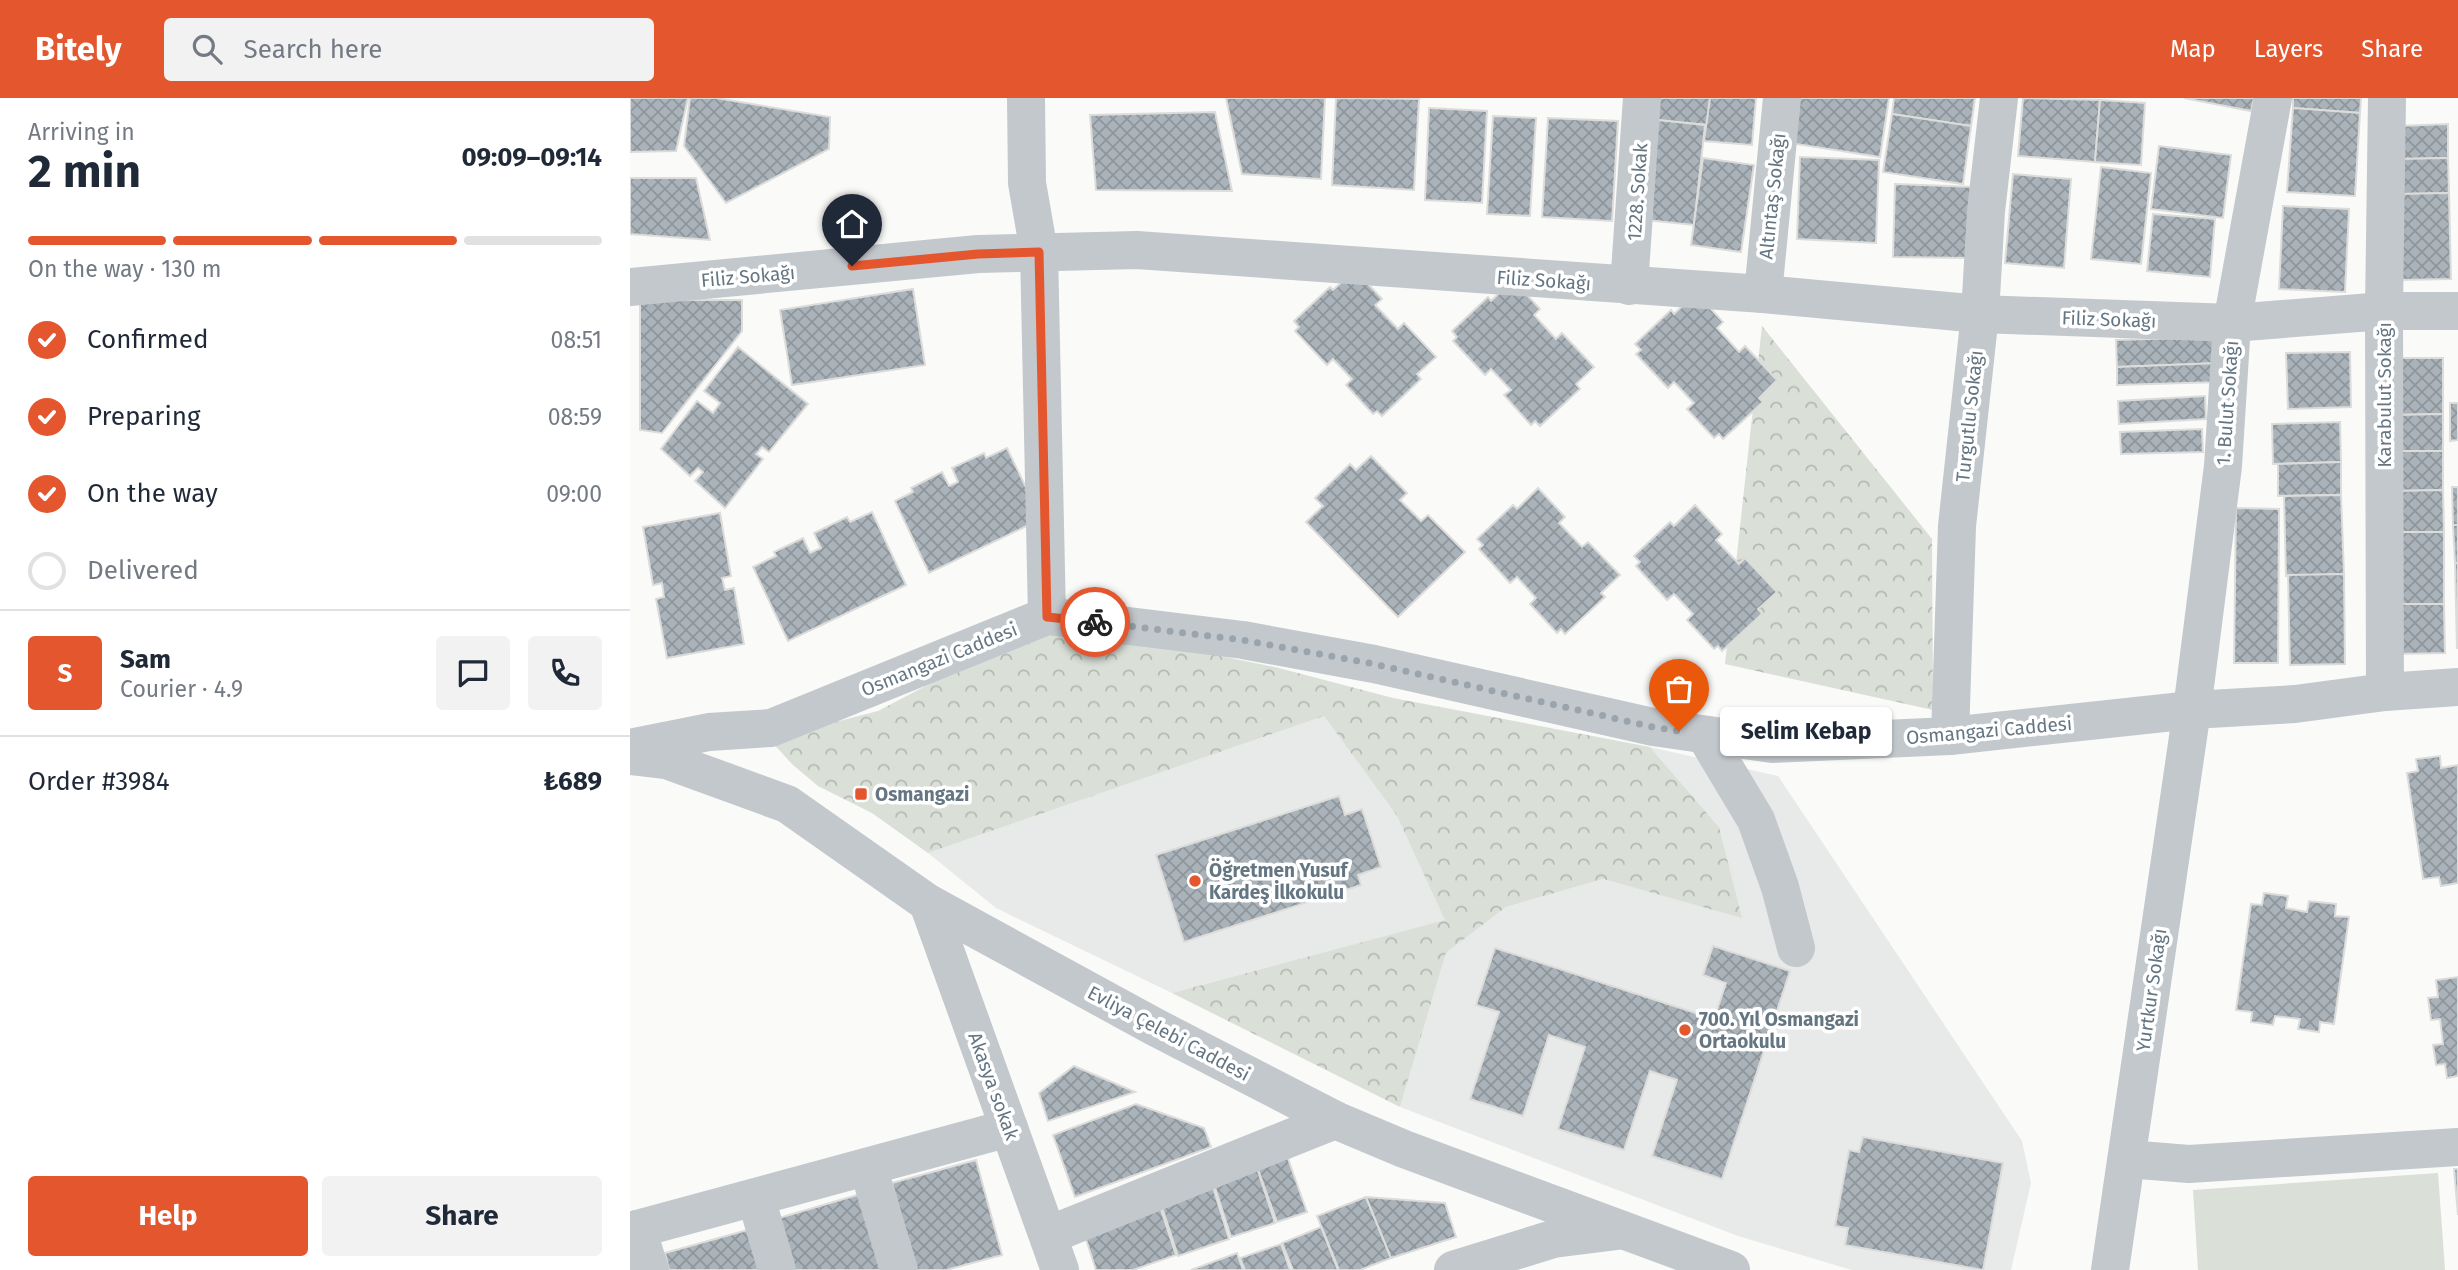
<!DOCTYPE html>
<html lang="en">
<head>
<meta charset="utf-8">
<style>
	:root { --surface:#fff; --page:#f2f2f3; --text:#1f2937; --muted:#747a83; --line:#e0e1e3; --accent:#e4572e }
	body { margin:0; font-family:"Fira Sans",sans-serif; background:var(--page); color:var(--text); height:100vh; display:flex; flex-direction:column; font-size:26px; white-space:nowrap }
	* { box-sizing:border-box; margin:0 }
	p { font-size:23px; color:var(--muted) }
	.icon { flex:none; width:38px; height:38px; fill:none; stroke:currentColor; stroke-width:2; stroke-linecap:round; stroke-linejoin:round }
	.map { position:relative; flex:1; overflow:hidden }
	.sheet { display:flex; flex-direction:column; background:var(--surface); width:630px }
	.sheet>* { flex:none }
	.pin { position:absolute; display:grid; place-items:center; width:60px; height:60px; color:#fff; margin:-72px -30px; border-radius:50% 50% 50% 0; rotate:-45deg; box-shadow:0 0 7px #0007 }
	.pin .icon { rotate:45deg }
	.courier { position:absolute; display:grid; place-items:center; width:70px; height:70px; margin:-35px; border:5px solid #e4572e; border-radius:50%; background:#fff; color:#222; box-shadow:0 2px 9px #0007 }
	.bubble { position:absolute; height:49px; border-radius:7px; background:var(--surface); box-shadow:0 2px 5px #0004; font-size:23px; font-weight:700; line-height:49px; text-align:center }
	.summary em { font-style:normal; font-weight:700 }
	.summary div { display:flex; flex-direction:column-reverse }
	.summary { display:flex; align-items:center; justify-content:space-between; height:119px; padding:0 28px }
	h1 { font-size:46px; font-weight:700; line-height:52px }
	.bar { display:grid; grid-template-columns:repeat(4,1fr); gap:10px 7px; align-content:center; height:84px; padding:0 28px }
	.bar i { height:9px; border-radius:5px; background:var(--line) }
	.bar .on { background:var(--accent) }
	.bar p { grid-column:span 4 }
	.line { display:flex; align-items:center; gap:18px; padding:0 28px; border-top:2px solid var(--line) }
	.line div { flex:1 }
	.round { display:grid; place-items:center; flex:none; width:74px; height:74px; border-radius:7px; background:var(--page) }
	ol { padding:0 28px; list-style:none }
	li { display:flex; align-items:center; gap:21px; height:77px }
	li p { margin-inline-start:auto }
	li .icon { padding:7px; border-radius:50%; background:var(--accent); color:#fff; stroke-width:4 }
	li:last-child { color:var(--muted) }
	li i { width:38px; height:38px; border:4px solid var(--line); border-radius:50% }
	.primary-button { display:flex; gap:14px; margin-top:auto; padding:14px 28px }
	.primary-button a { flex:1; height:80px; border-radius:7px; background:var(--accent); color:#fff; font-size:28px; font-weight:700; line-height:80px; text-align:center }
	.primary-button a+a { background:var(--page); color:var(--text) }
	header { display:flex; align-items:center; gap:42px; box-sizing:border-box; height:98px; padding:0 35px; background:var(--accent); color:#fff }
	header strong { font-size:33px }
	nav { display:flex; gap:38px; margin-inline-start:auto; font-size:24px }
	.search { width:490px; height:63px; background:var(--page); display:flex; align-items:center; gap:18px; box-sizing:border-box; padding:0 24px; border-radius:7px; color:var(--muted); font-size:26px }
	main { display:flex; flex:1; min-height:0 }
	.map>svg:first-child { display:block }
	.built { fill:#e8e9e9 }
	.park { fill:url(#park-crowns) }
	.garden { fill:#dadfd7 }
	.building { fill:url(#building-cross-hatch); stroke:#dcdcda; stroke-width:2 }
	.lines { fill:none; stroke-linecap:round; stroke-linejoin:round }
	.minor { stroke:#c3c8cc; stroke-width:38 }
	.done { stroke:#99a4ac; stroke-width:7; stroke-dasharray:0 12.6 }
	.route { stroke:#e4572e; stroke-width:9 }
	.poi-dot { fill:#e4572e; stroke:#fff; stroke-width:2.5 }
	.labels { text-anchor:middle; stroke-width:7; stroke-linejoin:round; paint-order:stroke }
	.street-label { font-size:19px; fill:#657683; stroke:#fff }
	.poi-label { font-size:19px; font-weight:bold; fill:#657683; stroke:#fff; text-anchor:start }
</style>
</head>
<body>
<header>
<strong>Bitely</strong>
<div class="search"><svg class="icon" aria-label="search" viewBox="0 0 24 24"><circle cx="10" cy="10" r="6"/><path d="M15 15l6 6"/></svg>Search here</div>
<nav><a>Map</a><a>Layers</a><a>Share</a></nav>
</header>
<main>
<section class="sheet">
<div class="summary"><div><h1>2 min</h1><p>Arriving in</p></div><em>09:09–09:14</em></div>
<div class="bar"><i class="on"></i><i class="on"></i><i class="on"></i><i></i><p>On the way · 130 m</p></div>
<ol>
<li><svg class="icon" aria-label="check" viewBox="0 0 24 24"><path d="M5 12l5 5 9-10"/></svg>Confirmed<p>08:51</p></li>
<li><svg class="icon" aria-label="check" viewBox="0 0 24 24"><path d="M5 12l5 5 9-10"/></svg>Preparing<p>08:59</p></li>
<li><svg class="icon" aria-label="check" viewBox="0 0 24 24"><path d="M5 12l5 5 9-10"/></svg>On the way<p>09:00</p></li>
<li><i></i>Delivered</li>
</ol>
<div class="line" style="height:126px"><b class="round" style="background:var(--accent);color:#fff">S</b><div><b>Sam</b><p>Courier · 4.9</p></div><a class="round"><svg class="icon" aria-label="chat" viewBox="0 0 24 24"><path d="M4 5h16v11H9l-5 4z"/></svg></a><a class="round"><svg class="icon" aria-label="phone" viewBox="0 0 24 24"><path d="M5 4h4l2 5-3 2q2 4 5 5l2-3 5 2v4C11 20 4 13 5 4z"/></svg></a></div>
<div class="line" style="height:91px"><div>Order #3984</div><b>₺689</b></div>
<div class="primary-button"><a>Help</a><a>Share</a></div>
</section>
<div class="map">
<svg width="1828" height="1172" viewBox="0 0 1828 1172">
	<defs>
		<pattern id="park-crowns" width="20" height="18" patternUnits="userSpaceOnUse" patternTransform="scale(1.75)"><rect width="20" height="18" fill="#dadfd7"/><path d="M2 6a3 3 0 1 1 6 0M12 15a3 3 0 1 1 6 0" fill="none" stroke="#b4b9b4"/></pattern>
		<pattern id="building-cross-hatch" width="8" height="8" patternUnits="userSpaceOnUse" patternTransform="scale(1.75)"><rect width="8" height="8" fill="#aab3b9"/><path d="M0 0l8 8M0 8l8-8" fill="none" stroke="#8e969c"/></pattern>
	</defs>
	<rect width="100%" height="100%" fill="#fafaf8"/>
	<g class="built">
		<path d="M694,618L767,718L816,822L542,895L366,810L298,755Z"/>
		<path d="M1020,649L1148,678L1392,1043L1401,1085L1381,1172H1222L1108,1138L770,1009L816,855L876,809L973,781L1111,819L1089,729Z"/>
	</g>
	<g class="park">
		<path d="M1132,228L1302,441L1303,612L1095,566Z"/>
		<path d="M428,533L502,540L645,569L763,600L1020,649L1089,729L1112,820L973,781L876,809L816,855L770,1009L542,895L815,822L767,718L694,618L298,755L242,715L188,688L163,667L139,641L248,613L366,551Z"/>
	</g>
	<path class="garden" d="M1808,1075L1815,1172H1568L1563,1092Z"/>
	<g class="building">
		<path d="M0,0H58L46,53L0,54Z"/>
		<path d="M60,0H86L200,19L199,51L96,105L54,48Z"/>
		<path d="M596,0H695L691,81L612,76Z"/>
		<path d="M706,0L789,1L784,92L702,87Z"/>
		<path d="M1029,0H1080L1078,27L1027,22Z"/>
		<path d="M1080,0H1126L1122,47L1074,43Z"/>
		<path d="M1166,0H1259L1250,59L1160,45Z"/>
		<path d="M1264,0H1345L1341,28L1262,16Z"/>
		<path d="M1393,0L1470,2L1465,64L1388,58Z"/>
		<path d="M1554,0H1624L1621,13Z"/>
		<path d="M1663,0H1731L1730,15L1663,10Z"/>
		<path d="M1470,2L1515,5L1511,67L1465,64Z"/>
		<path d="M799,10L857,13L852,105L795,102Z"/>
		<path d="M1663,10L1730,15L1725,98L1657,94Z"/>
		<path d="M585,14L602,93L466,92L460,17Z"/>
		<path d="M1262,16L1341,28L1333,86L1253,74Z"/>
		<path d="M863,18L906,20L900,118L857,116Z"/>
		<path d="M918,20L988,23L982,123L912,119Z"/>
		<path d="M1027,22L1075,27L1064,127L1017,122Z"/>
		<path d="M1818,26V60L1769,61L1768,28Z"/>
		<path d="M1529,48L1601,57L1593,120L1521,111Z"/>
		<path d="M1170,59L1249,62L1246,145L1167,141Z"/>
		<path d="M1073,60L1124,67L1111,154L1061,147Z"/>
		<path d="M1818,60L1819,95L1769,96V61Z"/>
		<path d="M1471,69L1521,75L1511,166L1461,161Z"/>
		<path d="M1383,76L1441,81L1434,170L1375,165Z"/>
		<path d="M0,80H66L80,142L0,136Z"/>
		<path d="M1265,86L1344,89L1341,160L1263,159Z"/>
		<path d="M1819,95L1821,181L1770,182L1769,96Z"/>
		<path d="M1653,108L1719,111L1715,194L1649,191Z"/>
		<path d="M1523,116L1585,121L1580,179L1517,173Z"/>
		<path d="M725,172L752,201L745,207L768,231L774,225L806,259L787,276L791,281L752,318L747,313L743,316L716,287L722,281L703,261L697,267L665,233L669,229L664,223L700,189L703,192Z"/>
		<path d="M883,182L910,211L904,217L926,241L932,235L964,269L946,286L950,291L910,328L905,323L901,327L874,297L881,292L861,271L855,277L823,243L827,239L822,233L858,199L861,203Z"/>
		<path d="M283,191L295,267L162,287L150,212Z"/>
		<path d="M1066,195L1093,224L1087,230L1109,254L1115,248L1147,282L1129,300L1133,304L1093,341L1089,336L1084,340L1057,311L1064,305L1044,284L1038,290L1006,256L1011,252L1005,246L1041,212L1044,216Z"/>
		<path d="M10,202H112V233L32,335L10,332Z"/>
		<path d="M1589,239L1590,265L1487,269L1486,242Z"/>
		<path d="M108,249L178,306L139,354L132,349L126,356L133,361L95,410L65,383L73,374L68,370L60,378L31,351L67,303L83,315L90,305L74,293Z"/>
		<path d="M1720,254L1721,309L1658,311L1656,255Z"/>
		<path d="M1760,260H1813V316L1760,317Z"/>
		<path d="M1590,265V284L1487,287V269Z"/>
		<path d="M1575,298L1576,321L1489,326L1488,303Z"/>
		<path d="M1820,305H1828V342L1820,343Z"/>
		<path d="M1813,316V353H1765V317Z"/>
		<path d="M1710,324L1711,364L1643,366L1642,326Z"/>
		<path d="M1572,331L1573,354L1491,356L1490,334Z"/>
		<path d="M377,350L411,421L299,475L265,403L283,394L281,390L312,374L319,388L328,384L322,370L354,355L356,360Z"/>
		<path d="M1765,353H1813V392L1766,393Z"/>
		<path d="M741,358L777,395L770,402L791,423L798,417L835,454L768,519L676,424L693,408L685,400L720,366L726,372Z"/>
		<path d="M1711,364V397L1648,398V366Z"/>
		<path d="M1822,389H1828V427H1823Z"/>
		<path d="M908,390L935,419L929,425L952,449L958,444L990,477L971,495L975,499L935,536L931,531L927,535L900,506L906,500L887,479L880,485L849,451L853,447L847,441L883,407L887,411Z"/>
		<path d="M1813,392L1814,434H1764V393Z"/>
		<path d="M1711,397L1714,476L1656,478L1654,398Z"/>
		<path d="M1065,407L1092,436L1086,442L1109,466L1115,460L1147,494L1128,511L1132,516L1092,553L1088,548L1084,551L1057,522L1063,516L1044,496L1037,502L1006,468L1010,464L1004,458L1040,424L1044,428Z"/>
		<path d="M1606,410L1649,411L1648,565H1604Z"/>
		<path d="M242,414L276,487L158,543L123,469L146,458L144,454L173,440L180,455L191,450L184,435L217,419L220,424Z"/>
		<path d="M90,415L101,478L92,480L95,492L104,490L114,546L37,560L26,501L34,499L32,485L23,487L13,429Z"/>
		<path d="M1823,427H1828V465H1825Z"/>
		<path d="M1764,434H1814V506H1763Z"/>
		<path d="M1825,465H1828V550H1827Z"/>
		<path d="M1714,476L1715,566L1660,567L1658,477Z"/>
		<path d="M1763,506H1814L1815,555L1763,556Z"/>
		<path d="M1810,658L1811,670L1828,667V785L1811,788L1809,779L1793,781L1777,675L1788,673L1786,661Z"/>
		<path d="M709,698L715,717L732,711L751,769L728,777L731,787L554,844L526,757Z"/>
		<path d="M1634,795L1658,798L1656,810L1677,814L1679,803L1706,806L1705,818L1719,819L1704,926L1690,924L1689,934L1668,931L1670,921L1645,918L1643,927L1621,924L1622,914L1606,912L1621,806L1632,807Z"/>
		<path d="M1083,848L1160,873L1092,1081L1022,1058L1047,982L1020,973L994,1052L928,1031L955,949L919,937L893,1018L840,1001L869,914L846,907L865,850L1084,921L1096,885L1073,877Z"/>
		<path d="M1828,879V978L1817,980L1815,966L1806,967L1803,947L1813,946L1810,921L1801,922L1798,900L1808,899L1806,882Z"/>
		<path d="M444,968L505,994L418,1023L409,995Z"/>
		<path d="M506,1006L574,1030L581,1049L445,1099L423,1037Z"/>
		<path d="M1233,1039L1373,1065L1353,1172L1215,1147L1218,1130L1205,1128L1219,1052L1229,1054Z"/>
		<path d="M656,1055L677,1114L647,1124L626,1066Z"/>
		<path d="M346,1062L372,1157L316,1172H286L262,1085Z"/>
		<path d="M627,1070L645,1125L601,1139L583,1083Z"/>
		<path d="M1824,1071H1828V1117Z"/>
		<path d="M582,1086L599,1141L548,1158L530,1103Z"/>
		<path d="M234,1095L257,1172H164L149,1120Z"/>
		<path d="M736,1099L761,1160L730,1172H709L687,1118Z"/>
		<path d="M736,1099L815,1105L826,1139L761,1160Z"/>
		<path d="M529,1106L546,1157L503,1172H466L453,1132Z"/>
		<path d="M691,1129L708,1172H663L652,1145Z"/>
		<path d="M121,1131L132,1172H39L35,1155Z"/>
		<path d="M651,1146L660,1172H615L610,1160Z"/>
		<path d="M607,1155L613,1172H561Z"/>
	</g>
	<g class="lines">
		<g class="minor">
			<path d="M396,0L397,85L409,154L417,518"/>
			<path d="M999,188L1012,0"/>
			<path d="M0,189L348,156L507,152L1133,196L1350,216L1602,225L1754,213H1828"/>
			<path d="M1133,196L1152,0"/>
			<path d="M1755,594L1754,213L1757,0"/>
			<path d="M1075,637L1126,722L1150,789L1166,850"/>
			<path d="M1320,638L1327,428L1350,216L1356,113L1369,0"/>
			<path d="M0,650L79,634L141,630L417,518L613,542L744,566L1023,629L1142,646L1320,638L1562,612L1665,606L1755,594L1828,589"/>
			<path d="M0,658L36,662L157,706L298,805L523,928L705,1022L774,1051L1101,1172"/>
			<path d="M298,805L430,1172"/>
			<path d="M1497,1061L1559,1066L1828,1049"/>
			<path d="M238,1069L269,1172"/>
			<path d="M126,1100L147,1172"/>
			<path d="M7,1131L20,1172"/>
			<path d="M0,1133L379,1030"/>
			<path d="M419,1137L705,1022"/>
			<path d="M823,1172L923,1141L987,1133"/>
			<path d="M1480,1172L1562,612L1593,368L1602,225L1643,0"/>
		</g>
	</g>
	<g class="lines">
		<path class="done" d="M465,524L613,542L744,566L1023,629L1049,633"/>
		<path class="route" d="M222,168L348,156L409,154L417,519L465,524"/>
	</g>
	<g class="poi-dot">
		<rect x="224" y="689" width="14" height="14" rx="3.5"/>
		<circle cx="565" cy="783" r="7"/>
		<circle cx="1055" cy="932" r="7"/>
	</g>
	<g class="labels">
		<g class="street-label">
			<text transform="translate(1007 94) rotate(-86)" y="7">1228. Sokak</text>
			<text transform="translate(1142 98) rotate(-84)" y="7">Altıntaş Sokağı</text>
			<text transform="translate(118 178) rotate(-5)" y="7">Filiz Sokağı</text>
			<text transform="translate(914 182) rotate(4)" y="7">Filiz Sokağı</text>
			<text transform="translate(1479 221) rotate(2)" y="7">Filiz Sokağı</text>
			<text transform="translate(1754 297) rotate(-90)" y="7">Karabulut Sokağı</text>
			<text transform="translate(1597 305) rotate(-86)" y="7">1. Bulut Sokağı</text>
			<text transform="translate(1339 318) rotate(-84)" y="7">Turgutlu Sokağı</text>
			<text transform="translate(309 561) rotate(-22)" y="7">Osmangazi Caddesi</text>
			<text transform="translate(1359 632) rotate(-5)" y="7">Osmangazi Caddesi</text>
			<text transform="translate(1521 892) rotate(-82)" y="7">Yurtkur Sokağı</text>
			<text transform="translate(539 935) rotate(28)" y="7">Evliya Çelebi Caddesi</text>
			<text transform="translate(364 988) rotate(70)" y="7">Akasya sokak</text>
		</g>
		<g class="poi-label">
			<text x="245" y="703">Osmangazi</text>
			<text x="579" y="779">Öğretmen Yusuf<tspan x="579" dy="22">Kardeş İlkokulu</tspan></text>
			<text x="1069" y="928">700. Yıl Osmangazi<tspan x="1069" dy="22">Ortaokulu</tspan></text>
		</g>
	</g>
</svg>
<div class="pin" style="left:1049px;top:633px;background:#ea580c"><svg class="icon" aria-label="bag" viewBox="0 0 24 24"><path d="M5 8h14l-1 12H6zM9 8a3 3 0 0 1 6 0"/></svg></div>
<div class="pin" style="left:222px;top:168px;background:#1f2937"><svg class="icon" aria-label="home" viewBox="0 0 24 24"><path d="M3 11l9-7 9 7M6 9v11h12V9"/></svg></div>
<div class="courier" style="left:465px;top:524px"><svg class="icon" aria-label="bike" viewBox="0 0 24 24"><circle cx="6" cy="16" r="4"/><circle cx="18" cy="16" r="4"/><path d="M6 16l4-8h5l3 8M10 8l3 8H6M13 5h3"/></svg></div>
<div class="bubble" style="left:1090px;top:609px;width:172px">Selim Kebap</div>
</div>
</main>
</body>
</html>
